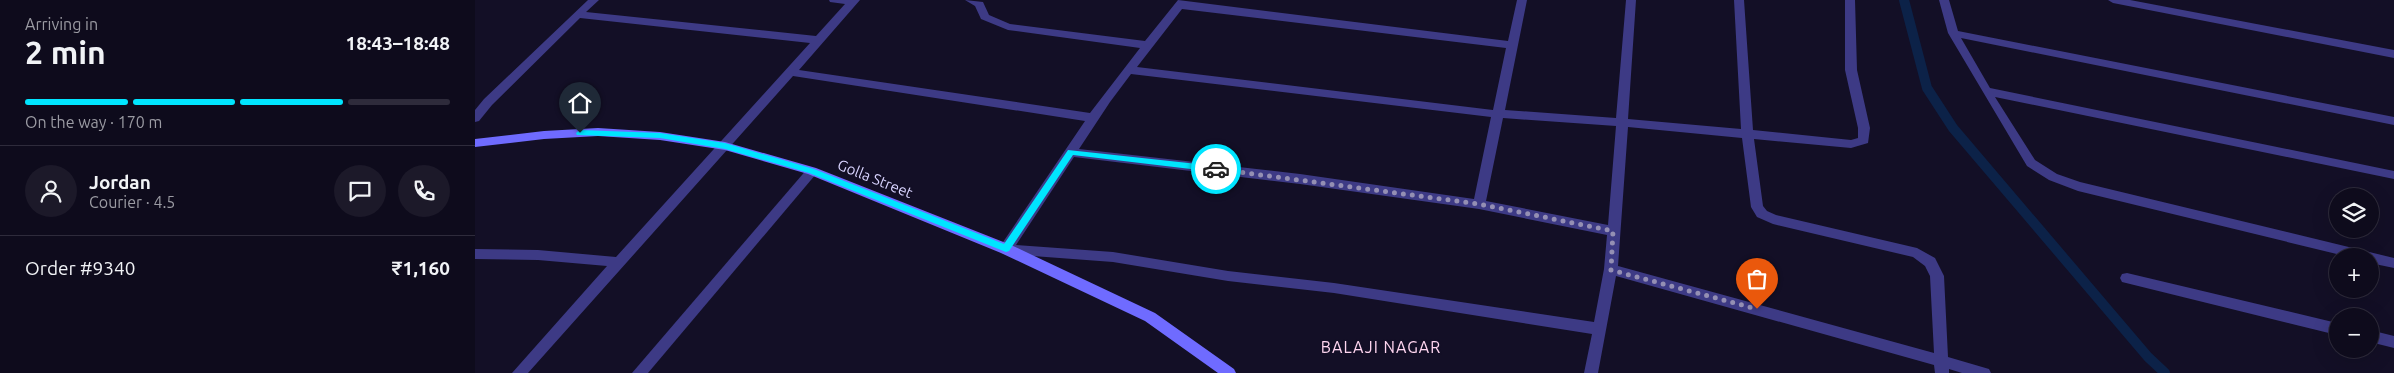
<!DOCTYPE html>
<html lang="en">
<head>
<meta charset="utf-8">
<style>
	:root { --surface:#0e0b1c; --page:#1c1929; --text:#f1f3f6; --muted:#9b9ba3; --line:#2e2b3b; --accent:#00e5ff }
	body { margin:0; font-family:Ubuntu,sans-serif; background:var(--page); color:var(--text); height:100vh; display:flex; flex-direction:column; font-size:19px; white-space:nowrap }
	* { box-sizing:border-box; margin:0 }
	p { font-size:16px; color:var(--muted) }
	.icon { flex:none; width:28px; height:28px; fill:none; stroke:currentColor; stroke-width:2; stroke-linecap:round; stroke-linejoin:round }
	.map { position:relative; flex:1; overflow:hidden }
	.panel { display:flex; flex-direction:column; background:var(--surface); width:475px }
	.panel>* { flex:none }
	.fabs { position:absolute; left:1854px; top:188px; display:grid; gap:10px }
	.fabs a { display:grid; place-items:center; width:50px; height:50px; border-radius:50%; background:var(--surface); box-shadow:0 5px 20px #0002,0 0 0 1px var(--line); font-size:25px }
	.pin { position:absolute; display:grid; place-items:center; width:42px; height:42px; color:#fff; margin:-51px -21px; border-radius:50% 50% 50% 0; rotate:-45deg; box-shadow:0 0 5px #0007 }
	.pin .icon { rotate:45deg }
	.courier { position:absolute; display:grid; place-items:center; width:50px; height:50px; margin:-25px; border:4px solid #00e5ff; border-radius:50%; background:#fff; color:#222; box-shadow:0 1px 6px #0007 }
	.head em { font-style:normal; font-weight:700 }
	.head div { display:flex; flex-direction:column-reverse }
	.head { display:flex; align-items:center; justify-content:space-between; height:85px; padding:0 25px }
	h1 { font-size:32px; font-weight:700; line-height:38px }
	.bar { display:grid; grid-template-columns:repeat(4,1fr); gap:8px 5px; align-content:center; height:60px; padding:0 25px }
	.bar i { height:6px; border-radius:4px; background:var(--line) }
	.bar .selected { background:var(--accent) }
	.bar p { grid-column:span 4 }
	.line { display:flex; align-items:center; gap:12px; padding:0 25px; border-top:1px solid var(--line) }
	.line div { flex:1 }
	.round { display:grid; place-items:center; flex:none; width:52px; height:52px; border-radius:26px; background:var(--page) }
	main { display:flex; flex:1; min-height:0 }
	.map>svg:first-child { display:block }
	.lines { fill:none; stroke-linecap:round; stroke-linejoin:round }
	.stream { stroke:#0c2248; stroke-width:10 }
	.street { fill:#3d3a85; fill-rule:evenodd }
	.secondary { fill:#6f6bff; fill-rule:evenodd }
	.route { fill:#00e5ff }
	.done { stroke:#948fb3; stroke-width:5; stroke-dasharray:0 9 }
	.labels { text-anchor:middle; stroke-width:4; stroke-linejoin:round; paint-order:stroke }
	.street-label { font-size:15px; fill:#d9d4ff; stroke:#130f26 }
	.neighbourhood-label { font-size:16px; letter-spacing:1px; fill:#ffd6f0; stroke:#130f26 }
</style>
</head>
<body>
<main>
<section class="panel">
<div class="head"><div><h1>2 min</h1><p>Arriving in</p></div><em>18:43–18:48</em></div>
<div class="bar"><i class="selected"></i><i class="selected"></i><i class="selected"></i><i></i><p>On the way · 170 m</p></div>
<div class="line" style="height:90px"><a class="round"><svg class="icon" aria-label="person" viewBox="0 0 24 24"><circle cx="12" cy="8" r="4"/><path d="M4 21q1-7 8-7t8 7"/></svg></a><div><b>Jordan</b><p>Courier · 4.5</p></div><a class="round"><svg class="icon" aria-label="chat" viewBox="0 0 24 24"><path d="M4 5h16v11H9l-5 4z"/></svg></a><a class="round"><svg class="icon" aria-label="phone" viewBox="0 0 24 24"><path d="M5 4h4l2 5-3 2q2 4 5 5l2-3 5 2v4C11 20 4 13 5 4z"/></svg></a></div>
<div class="line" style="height:65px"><div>Order #9340</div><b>₹1,160</b></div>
</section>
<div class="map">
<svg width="1919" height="373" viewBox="0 0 1919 373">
	<rect width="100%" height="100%" fill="#130f26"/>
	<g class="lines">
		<path class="stream" d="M1429,0L1452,88L1478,128L1673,357L1690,373"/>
		<g class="street">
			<path d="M113,0H124L111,12L341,36L370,4L355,2L354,0H385L324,70L615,113L665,48L533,30L506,19L500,6L490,0L508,2L514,15L535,24L670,41L703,0L1033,41L1042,0H1052L1030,110L1141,118L1151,0H1161L1153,119L1266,129L1259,0H1269L1278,130L1376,140L1383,138V128L1370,70V0H1380L1382,70L1395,128L1393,143L1376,148L1279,139L1288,206L1292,211L1301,215L1442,248L1460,258L1469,276L1473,357L1514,369L1516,373H1487L1474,369V373H1460L1459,365L1141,276L1123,373H1109L1117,334L859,293L753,281L638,262L531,254L526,253L524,249L526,245L610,121L318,76L53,373H37L132,266L63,260L0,259V249L63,250L141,257L335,43L105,18L17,105L4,121L0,122V110L9,99ZM707,9L1031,48L1018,110L662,67ZM656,74L1016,117L999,199L825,174L604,149L635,102ZM1028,118L1141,126L1133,225L1011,201ZM1153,127L1267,138L1276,207L1282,217L1298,224L1438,257L1450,266L1455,276L1459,353L1143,266ZM599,157L825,184L1004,209L1132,235L1129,269L1119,322L859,283L753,271L638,252L541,245Z"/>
			<path d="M1464,0H1474L1483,31L1919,117V125L1486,38L1515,88L1919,171V179L1520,97L1560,160L1582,174L1605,182L1919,258V268L1895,263V256H1870L1603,191L1574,180L1552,166L1473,33Z"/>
			<path d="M1633,0H1655L1919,50V58L1638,3Z"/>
			<path d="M337,167L343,171L341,174L173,373H157L333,168Z"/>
			<path d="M1652,273L1862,323V335L1647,282L1645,278L1647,274Z"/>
			<path d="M1895,330L1919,336V348L1895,342Z"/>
		</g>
		<path class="secondary" d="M123,128L185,132L250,142L341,168L536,245L680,313L759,369L761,373H743L670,321L526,253L333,174L250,150L185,140L123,136L69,139L0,147V139L69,131Z"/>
	</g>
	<path class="route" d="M105,130L185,133L250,143L339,169L529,244L593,150L741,166L745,169L741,172L598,155L534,251L531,252L334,173L250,149L185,138L102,135L101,133Z"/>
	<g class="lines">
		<path class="done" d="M741,169L1004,204L1138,231L1136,270L1282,309"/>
	</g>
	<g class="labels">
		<g class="street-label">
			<text transform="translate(400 179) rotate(22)" y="5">Golla Street</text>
		</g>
		<g class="neighbourhood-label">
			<text x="906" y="353">BALAJI NAGAR</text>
		</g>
	</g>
</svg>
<div class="fabs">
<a><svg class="icon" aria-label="layers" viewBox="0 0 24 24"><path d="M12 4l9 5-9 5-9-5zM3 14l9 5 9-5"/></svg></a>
<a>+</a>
<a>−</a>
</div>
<div class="pin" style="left:1282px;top:309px;background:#ea580c"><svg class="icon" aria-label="bag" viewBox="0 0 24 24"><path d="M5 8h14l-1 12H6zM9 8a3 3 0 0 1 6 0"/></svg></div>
<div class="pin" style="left:105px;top:133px;background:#1f2937"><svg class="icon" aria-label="home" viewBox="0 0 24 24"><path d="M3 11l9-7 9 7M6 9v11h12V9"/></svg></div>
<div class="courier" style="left:741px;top:169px"><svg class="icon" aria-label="car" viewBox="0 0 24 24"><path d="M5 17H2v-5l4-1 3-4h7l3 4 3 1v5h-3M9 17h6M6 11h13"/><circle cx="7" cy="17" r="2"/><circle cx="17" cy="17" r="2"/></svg></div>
</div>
</main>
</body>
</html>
